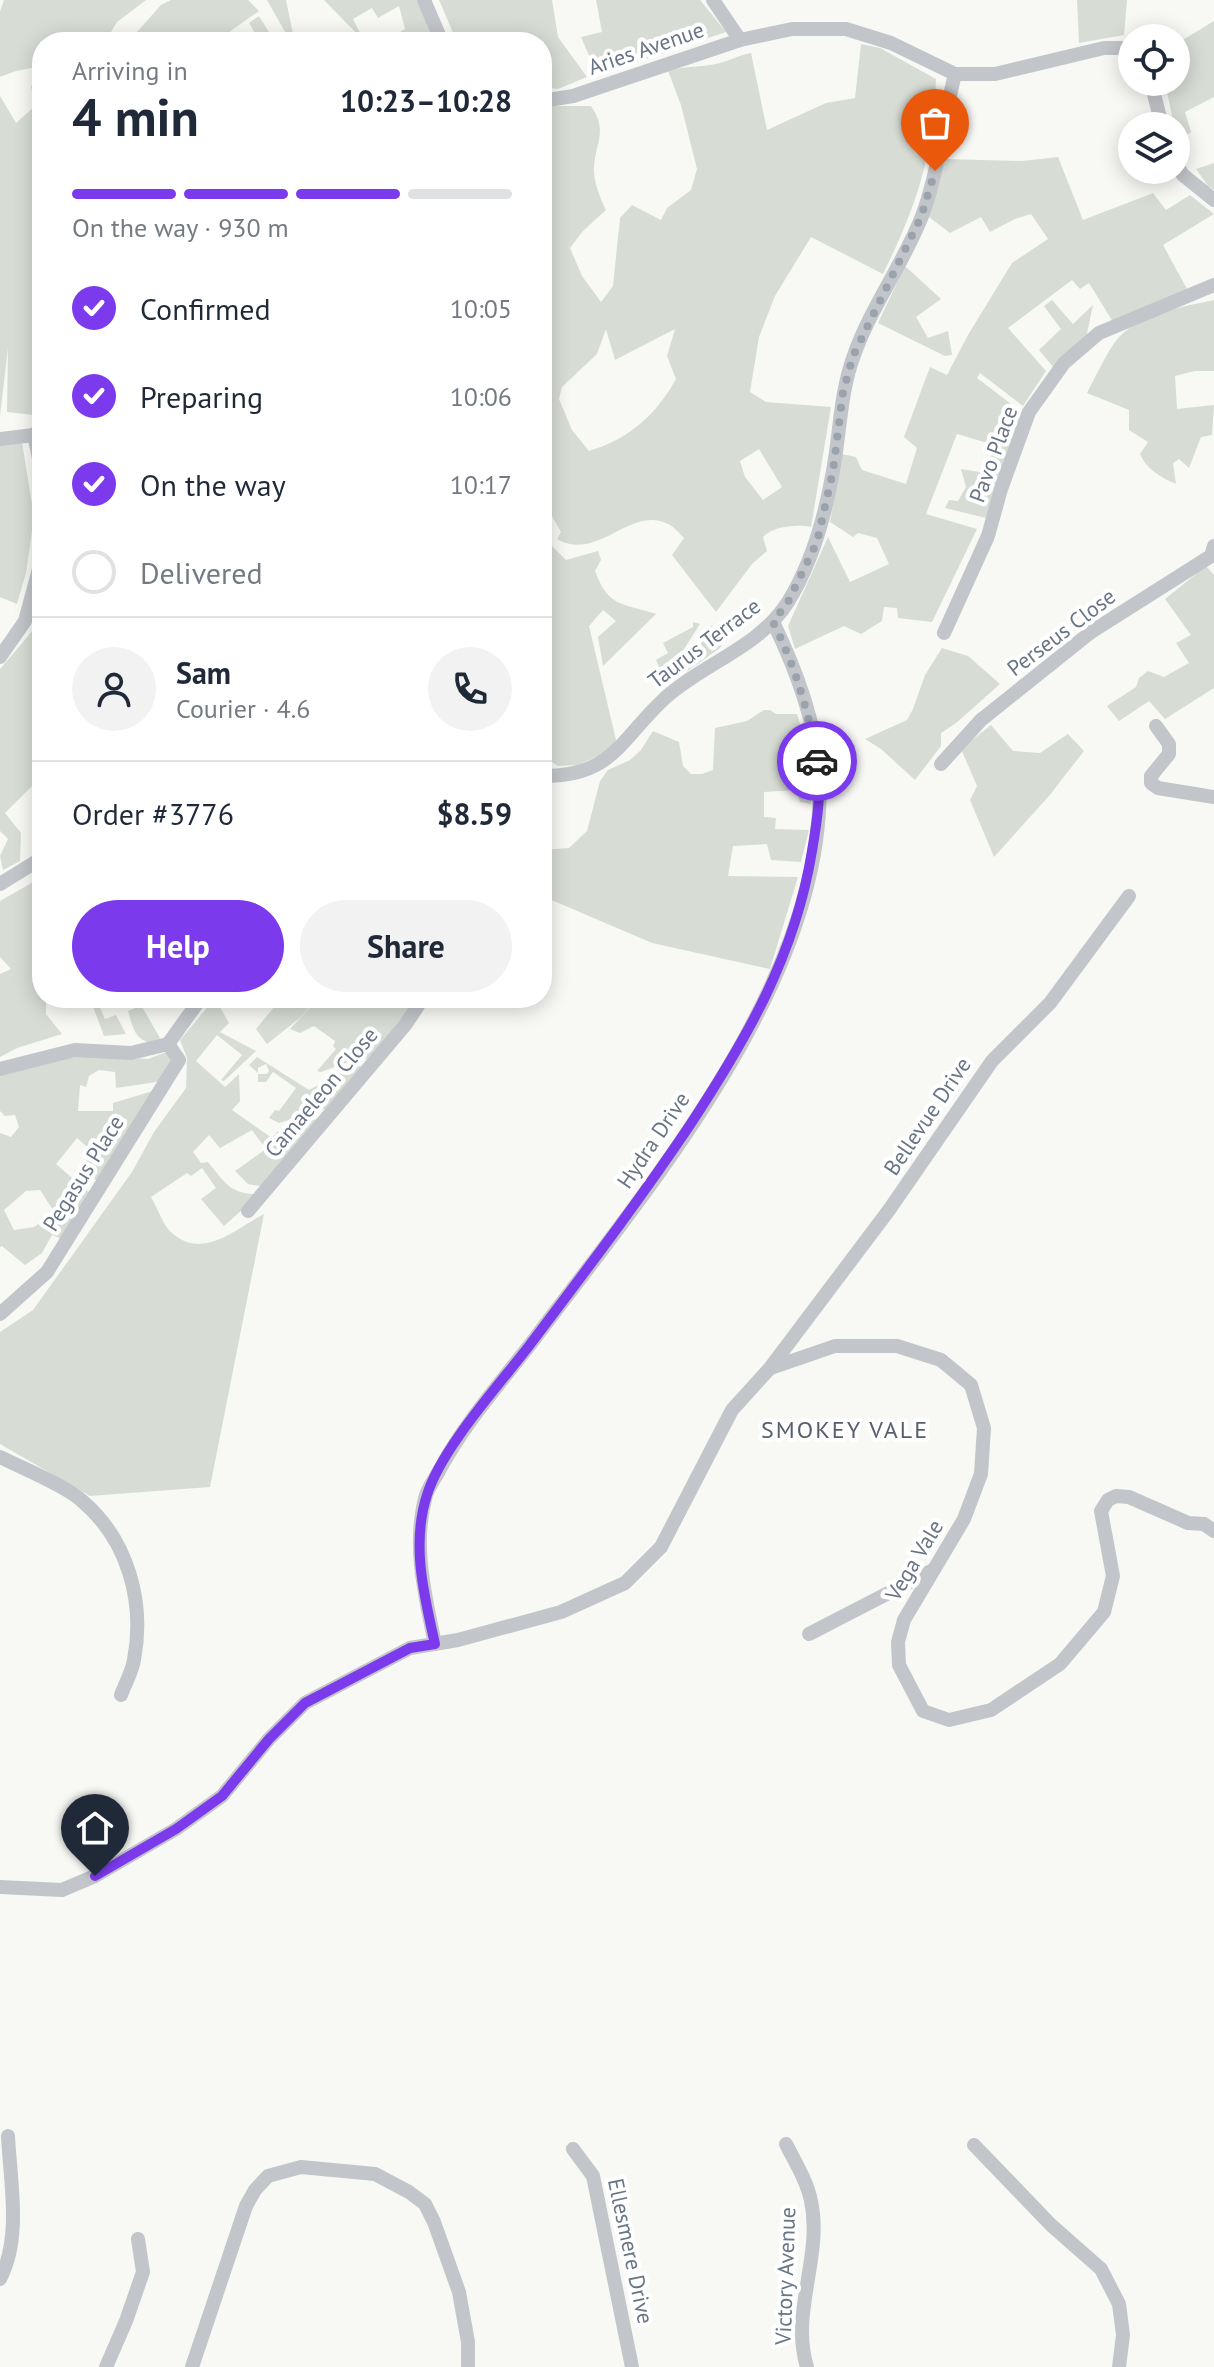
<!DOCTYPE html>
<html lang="en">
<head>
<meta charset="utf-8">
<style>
	:root { --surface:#fff; --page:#f2f2f3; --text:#1f2937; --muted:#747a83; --line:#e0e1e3; --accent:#7c3aed }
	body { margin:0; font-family:"PT Sans",sans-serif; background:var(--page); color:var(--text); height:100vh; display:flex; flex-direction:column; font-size:30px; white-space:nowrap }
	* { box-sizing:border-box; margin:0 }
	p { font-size:26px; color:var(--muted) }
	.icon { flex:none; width:44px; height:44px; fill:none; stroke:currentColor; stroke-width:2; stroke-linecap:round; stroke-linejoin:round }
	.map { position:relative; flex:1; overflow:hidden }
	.sheet { position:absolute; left:32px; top:32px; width:520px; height:976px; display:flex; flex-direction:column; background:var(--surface); border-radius:32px; box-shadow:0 4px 20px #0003 }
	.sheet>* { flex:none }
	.fabs { position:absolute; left:1118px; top:24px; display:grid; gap:16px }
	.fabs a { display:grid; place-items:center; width:72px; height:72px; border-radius:50%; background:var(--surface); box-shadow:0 4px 20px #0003; font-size:40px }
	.pin { position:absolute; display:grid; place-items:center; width:68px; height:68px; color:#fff; margin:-82px -34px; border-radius:50% 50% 50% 0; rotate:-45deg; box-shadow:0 0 8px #0007 }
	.pin .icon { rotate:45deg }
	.courier { position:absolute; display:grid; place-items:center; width:80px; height:80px; margin:-40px; border:6px solid #7c3aed; border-radius:50%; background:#fff; color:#222; box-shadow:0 2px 10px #0007 }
	.overview em { font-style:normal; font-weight:800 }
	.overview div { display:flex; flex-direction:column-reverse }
	.overview { display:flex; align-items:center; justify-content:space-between; height:136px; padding:0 40px }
	h1 { font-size:52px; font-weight:800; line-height:60px }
	.bar { display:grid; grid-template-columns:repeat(4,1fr); gap:12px 8px; align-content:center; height:96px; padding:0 40px }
	.bar i { height:10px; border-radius:6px; background:var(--line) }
	.bar .selected { background:var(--accent) }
	.bar p { grid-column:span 4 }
	.line { display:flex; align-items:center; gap:20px; padding:0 40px; border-top:2px solid var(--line) }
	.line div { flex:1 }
	.round { display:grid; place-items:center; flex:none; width:84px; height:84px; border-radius:42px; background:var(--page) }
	ol { padding:0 40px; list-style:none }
	li { display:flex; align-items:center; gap:24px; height:88px }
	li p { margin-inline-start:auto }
	li .icon { padding:8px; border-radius:50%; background:var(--accent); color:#fff; stroke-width:4 }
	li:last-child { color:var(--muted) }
	li i { width:44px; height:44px; border:4px solid var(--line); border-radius:50% }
	.cta { display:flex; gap:16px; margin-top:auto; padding:16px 40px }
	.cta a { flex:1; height:92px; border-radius:48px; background:var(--accent); color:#fff; font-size:32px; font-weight:800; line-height:92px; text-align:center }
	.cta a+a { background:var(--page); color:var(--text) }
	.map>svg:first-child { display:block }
	.green { fill:#d7ddd5; fill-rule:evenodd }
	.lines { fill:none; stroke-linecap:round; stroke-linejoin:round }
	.minor { stroke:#c2c5c9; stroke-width:14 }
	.done { stroke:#9aa3ac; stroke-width:8; stroke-dasharray:0 14.4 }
	.route { stroke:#7c3aed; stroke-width:10 }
	.labels { text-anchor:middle; stroke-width:8; stroke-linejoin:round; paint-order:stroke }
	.street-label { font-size:22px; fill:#687585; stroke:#fff }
	.neighbourhood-label { font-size:24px; letter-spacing:2px; fill:#565f6b; stroke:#fff }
</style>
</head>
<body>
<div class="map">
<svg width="1214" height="2367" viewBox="0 0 1214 2367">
	<rect width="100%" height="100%" fill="#f8f8f5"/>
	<g class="green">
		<path d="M4,0H146L117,22L105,42H72L66,33L54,42H42V66L16,71L0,77V11Z"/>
		<path d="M171,0H248L259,11L215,42H128L161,5Z"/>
		<path d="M267,0H286L293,34L299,42L289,39Z"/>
		<path d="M324,0H418L436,42H395V35L405,29L399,6L378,18L372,8L353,19L360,33L368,42H365Z"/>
		<path d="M439,0H552L558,37L587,77L558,89L542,87V42H457Z"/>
		<path d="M596,0H700L726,32L605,73L591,60L581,37L602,32Z"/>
		<path d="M1077,0H1127L1124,35L1079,43Z"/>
		<path d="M259,16L275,42H251L258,38L249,23Z"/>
		<path d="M1214,21V97L1185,112L1191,132L1177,143L1176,126H1174L1165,82H1176V44Z"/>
		<path d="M861,44L880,48L936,79C933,157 917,205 883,274L811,237L775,296L759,337L750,392L766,402L831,407L811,527C797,524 773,526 763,537L767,551L752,564L716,612L672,555L684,538C680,534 675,528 670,525C631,503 599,563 557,539L561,532L549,511L542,514V106H591C608,131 596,140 594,167C593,180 600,198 606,210L583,231L570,248L582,276L601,302L613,286L620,218L632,205L661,220L667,208L691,190L697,169L681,105L668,71C685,65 702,68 720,63C731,60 739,55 751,53L767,130L826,103L855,98ZM606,329L615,360L675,329L667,356L676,379C656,415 629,439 589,451L572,430L559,399L562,387L597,354ZM759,449L782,487L763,500L745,477L740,461Z"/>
		<path d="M42,82V416L7,412L8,348L0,416V96L16,123L35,106L31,86Z"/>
		<path d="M1058,157L1083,220L1153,193L1166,210L1190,195L1214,214L1163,245L1187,289L1113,322L1089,283L1080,289L1072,280L1008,328L1046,371L1023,406L980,373L977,378L1023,413L986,518L945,508L949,500L958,501L966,487L961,469L986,473L994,445L957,434L926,514L977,529L932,622L898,618L897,608L884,607L882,621L861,634L844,626L795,649L788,626L828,537L850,582L889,564L877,538L858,533L853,537L830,522L842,454L856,457L862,470L906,484L917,448L904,437L930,367L947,375L968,335L1012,263L1048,239L1031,214L1015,219L990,232L981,217L950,233L929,217L945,159L1022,161Z"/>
		<path d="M1214,163V190L1208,186L1196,169Z"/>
		<path d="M905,266L941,299L916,317L928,338L948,331L952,355L945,356L878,323Z"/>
		<path d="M1052,300L1073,324L1093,305L1086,338L1054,368L1039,350L1061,329L1044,306Z"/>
		<path d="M1214,300V371H1195L1175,376L1177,409L1214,405L1212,435L1201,437L1189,468L1179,459L1173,463L1176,484C1162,478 1146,469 1140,454L1148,442L1129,430V410L1087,393C1096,376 1104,358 1115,342C1136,314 1182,307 1214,300Z"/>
		<path d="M22,442L34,517L26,573L17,604L0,597V446Z"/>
		<path d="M542,536L566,560L598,551L601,560L595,571C608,607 622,603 656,614L603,666L598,637L616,621L603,610L589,626L616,740L613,749L578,765L558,766L549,760L542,730Z"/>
		<path d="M1206,566L1214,575V688L1165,719L1149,701L1119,721L1107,706L1136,687L1139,678L1148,671L1164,677L1189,663L1176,643L1191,635L1165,599Z"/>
		<path d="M42,604V762L32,771L40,778L5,813L21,833L20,861L3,870L0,856L8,839L0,831V669L34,629Z"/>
		<path d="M693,622L700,624L665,679L656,660L668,653L663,643L693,627Z"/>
		<path d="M711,625L723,643L720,648L686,672Z"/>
		<path d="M942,648L968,656L1000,684L956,723L941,733V746L915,780L881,749L865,739L907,720L913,709L925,675Z"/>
		<path d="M764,710H770L776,714H797L812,765L811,804L800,802L796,790L764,792V817L776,818L775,829L809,830L801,862L771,860L767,844L733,846L728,876L798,877L770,969L652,943L542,896V850L569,848L587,831L600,781L608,770L630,760L641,750L653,731L679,742L683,766L691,774H702L713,770L715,728L747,721Z"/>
		<path d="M991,725L1013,751L1040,753L1068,734L1084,751L1049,796L994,857L970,800L977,786L961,749Z"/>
		<path d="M42,877V998H46V1014L62,1034L17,1048L0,1057V974L11,969L0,957V901Z"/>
		<path d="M132,998H137L160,1038L151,1043C134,1039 133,1027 128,1011L135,1008Z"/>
		<path d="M215,998L229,1023L220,1032L256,1051L224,1081L221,1080L242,1055L217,1035L196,1061L225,1087L239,1074L240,1101L232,1110L272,1138L277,1132L323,1117L265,1187L248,1184L235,1171L266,1149L252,1130L220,1148L209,1135L193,1152L201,1163L208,1162C225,1183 231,1195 260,1194L224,1226L201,1199L216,1188L202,1168L191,1176L187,1173L151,1197C157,1207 162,1222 169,1230C200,1262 233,1231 264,1214L210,1487L90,1496L0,1444V1332L33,1310L132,1172L154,1132L186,1088L187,1058L180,1040Z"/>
		<path d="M279,998H317L301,1017L267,1044L256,1029L280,1000Z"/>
		<path d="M319,998H419L372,1058L348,1062L321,1072L317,1071L336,1049L333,1046L335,1041L314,1026L300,1033L290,1029Z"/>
		<path d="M97,1001L105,1019L116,1015L126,1034L104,1036L92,1004Z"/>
		<path d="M169,1051L174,1061L163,1081L116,1088L115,1072L99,1070L89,1076L86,1087L80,1085L78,1111H113V1103L156,1090L99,1183L85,1169L88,1166L86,1161L93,1152L77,1138L56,1164L92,1195L62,1239L52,1235L42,1253L25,1265L2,1246L0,1247V1133L11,1137L19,1127L15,1115L5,1116L0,1111V1075L84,1055L148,1059ZM40,1190L55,1213L34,1227L14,1230L4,1210L26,1191Z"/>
		<path d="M257,1057L309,1090L351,1068L360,1066L365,1070L334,1106L279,1123L269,1118L275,1110L279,1111L296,1088L273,1072L266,1082H258V1074H267L269,1071L266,1064L258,1068V1073L249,1065Z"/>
	</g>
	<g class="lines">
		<g class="minor">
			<path d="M424,0L442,42"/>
			<path d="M713,0L740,40"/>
			<path d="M1151,82L1162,126"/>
			<path d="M542,101L573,96L740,40L792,29H846L891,43L955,74H995L1104,48H1122L1132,54"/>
			<path d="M1176,164L1183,175L1214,200"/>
			<path d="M34,434L42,473"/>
			<path d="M0,439L42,434"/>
			<path d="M944,633L988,536L1001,489L1029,412L1064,363L1099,333L1214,285"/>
			<path d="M0,657L25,621L42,558"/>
			<path d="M1156,726L1169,744V754L1151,776V783L1158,788L1214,797"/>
			<path d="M542,754L544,758L542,777"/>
			<path d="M941,764L981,720L1091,632L1211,556L1214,546"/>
			<path d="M542,776C612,777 620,740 664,699C702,664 760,647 788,602C812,563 825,517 833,471C840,433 840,395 853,358C870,308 903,265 922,216C939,171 943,121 955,74"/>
			<path d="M0,884L42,858"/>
			<path d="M0,1069L75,1050L131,1053L168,1044L201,998"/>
			<path d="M248,1211L406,1024L423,998"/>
			<path d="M0,1314L47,1272L179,1060L168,1044"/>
			<path d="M771,1368L835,1346H897L941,1360L971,1385L984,1428L981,1474L964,1519L904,1620L898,1642L899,1665L923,1711L949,1720L991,1710L1060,1664L1104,1612L1113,1576L1101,1511L1108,1500L1116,1496L1129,1497L1188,1523L1204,1524L1214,1531"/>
			<path d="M0,1457C22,1468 64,1485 81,1500C128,1539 145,1602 134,1660C132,1672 125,1684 121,1695"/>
			<path d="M809,1634L933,1570"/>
			<path d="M435,1644C425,1595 412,1545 426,1495C429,1486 436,1477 440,1469C466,1421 503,1380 536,1337C650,1185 832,972 819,771C815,720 795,667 773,622"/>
			<path d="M0,1887L62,1890L95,1876L176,1829L222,1796L269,1739L305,1703L410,1648L458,1640L561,1612L625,1583L661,1547L732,1410L770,1368L889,1210L992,1061L1050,1003L1129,896"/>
			<path d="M786,2144C795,2162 807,2181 811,2201C823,2256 790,2312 807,2367"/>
			<path d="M974,2145L1051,2225L1101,2269L1119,2304L1123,2335L1119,2367"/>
			<path d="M573,2149L593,2176L632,2367"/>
			<path d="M0,2279C22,2237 10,2181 8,2136"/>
			<path d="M106,2367L126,2321L143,2272L138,2239"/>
			<path d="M192,2367L246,2206L255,2190L268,2176L301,2167L375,2174L409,2192L425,2204L434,2222L459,2292L468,2342V2367"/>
		</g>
	</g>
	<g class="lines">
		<path class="done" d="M817,761C809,712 795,666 773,622L788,602L817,542L833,471L843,392L853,356L921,217L935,171"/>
		<path class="route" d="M95,1876L176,1829L222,1796L269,1739L305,1703L410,1648L435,1644C424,1595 411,1544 427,1495C441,1449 499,1385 529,1346C584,1273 639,1201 690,1125C747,1038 795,956 812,851C817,822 822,791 817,761"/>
	</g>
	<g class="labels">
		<g class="street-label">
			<text transform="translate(646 48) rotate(-19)" y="8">Aries Avenue</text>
			<text transform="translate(993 454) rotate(-70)" y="8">Pavo Place</text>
			<text transform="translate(1061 632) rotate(-37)" y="8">Perseus Close</text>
			<text transform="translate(704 643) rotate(-37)" y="8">Taurus Terrace</text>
			<text transform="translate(321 1092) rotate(-50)" y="8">Camaeleon Close</text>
			<text transform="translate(927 1116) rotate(-56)" y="8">Bellevue Drive</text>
			<text transform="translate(653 1140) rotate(-56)" y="8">Hydra Drive</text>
			<text transform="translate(83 1173) rotate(-58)" y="8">Pegasus Place</text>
			<text transform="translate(914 1560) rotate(-59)" y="8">Vega Vale</text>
			<text transform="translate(631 2251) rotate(78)" y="8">Ellesmere Drive</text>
			<text transform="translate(785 2276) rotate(-88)" y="8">Victory Avenue</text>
		</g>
		<g class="neighbourhood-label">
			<text x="845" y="1438">SMOKEY VALE</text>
		</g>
	</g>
</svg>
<div class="fabs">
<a><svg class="icon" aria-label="locate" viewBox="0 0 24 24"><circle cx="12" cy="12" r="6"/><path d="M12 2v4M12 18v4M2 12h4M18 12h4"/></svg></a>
<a><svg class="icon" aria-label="layers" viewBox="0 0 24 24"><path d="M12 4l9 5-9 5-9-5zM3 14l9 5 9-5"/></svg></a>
</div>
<div class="pin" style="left:935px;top:171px;background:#ea580c"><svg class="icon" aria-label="bag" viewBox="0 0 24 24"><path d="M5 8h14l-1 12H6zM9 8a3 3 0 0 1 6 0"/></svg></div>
<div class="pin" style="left:95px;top:1876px;background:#1f2937"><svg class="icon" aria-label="home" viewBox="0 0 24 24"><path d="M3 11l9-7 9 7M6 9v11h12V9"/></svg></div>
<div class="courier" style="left:817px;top:761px"><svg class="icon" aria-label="car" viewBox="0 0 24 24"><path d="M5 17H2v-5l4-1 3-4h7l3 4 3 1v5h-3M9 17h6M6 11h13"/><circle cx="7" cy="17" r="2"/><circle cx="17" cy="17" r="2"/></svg></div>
<section class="sheet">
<div class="overview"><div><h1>4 min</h1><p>Arriving in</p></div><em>10:23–10:28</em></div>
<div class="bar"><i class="selected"></i><i class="selected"></i><i class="selected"></i><i></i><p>On the way · 930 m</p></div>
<ol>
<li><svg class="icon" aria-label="check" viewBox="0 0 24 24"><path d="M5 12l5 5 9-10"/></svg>Confirmed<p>10:05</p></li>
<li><svg class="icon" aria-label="check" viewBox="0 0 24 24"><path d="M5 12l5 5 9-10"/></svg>Preparing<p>10:06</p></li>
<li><svg class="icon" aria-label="check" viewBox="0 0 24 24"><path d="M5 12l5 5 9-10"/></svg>On the way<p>10:17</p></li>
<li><i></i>Delivered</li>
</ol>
<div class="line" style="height:144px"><a class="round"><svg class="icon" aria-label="person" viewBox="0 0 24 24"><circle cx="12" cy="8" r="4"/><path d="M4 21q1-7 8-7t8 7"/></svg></a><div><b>Sam</b><p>Courier · 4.6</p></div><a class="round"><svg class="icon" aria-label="phone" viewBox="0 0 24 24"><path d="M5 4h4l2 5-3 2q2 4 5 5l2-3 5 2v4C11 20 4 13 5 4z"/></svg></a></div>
<div class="line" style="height:104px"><div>Order #3776</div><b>$8.59</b></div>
<div class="cta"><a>Help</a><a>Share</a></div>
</section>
</div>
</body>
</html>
